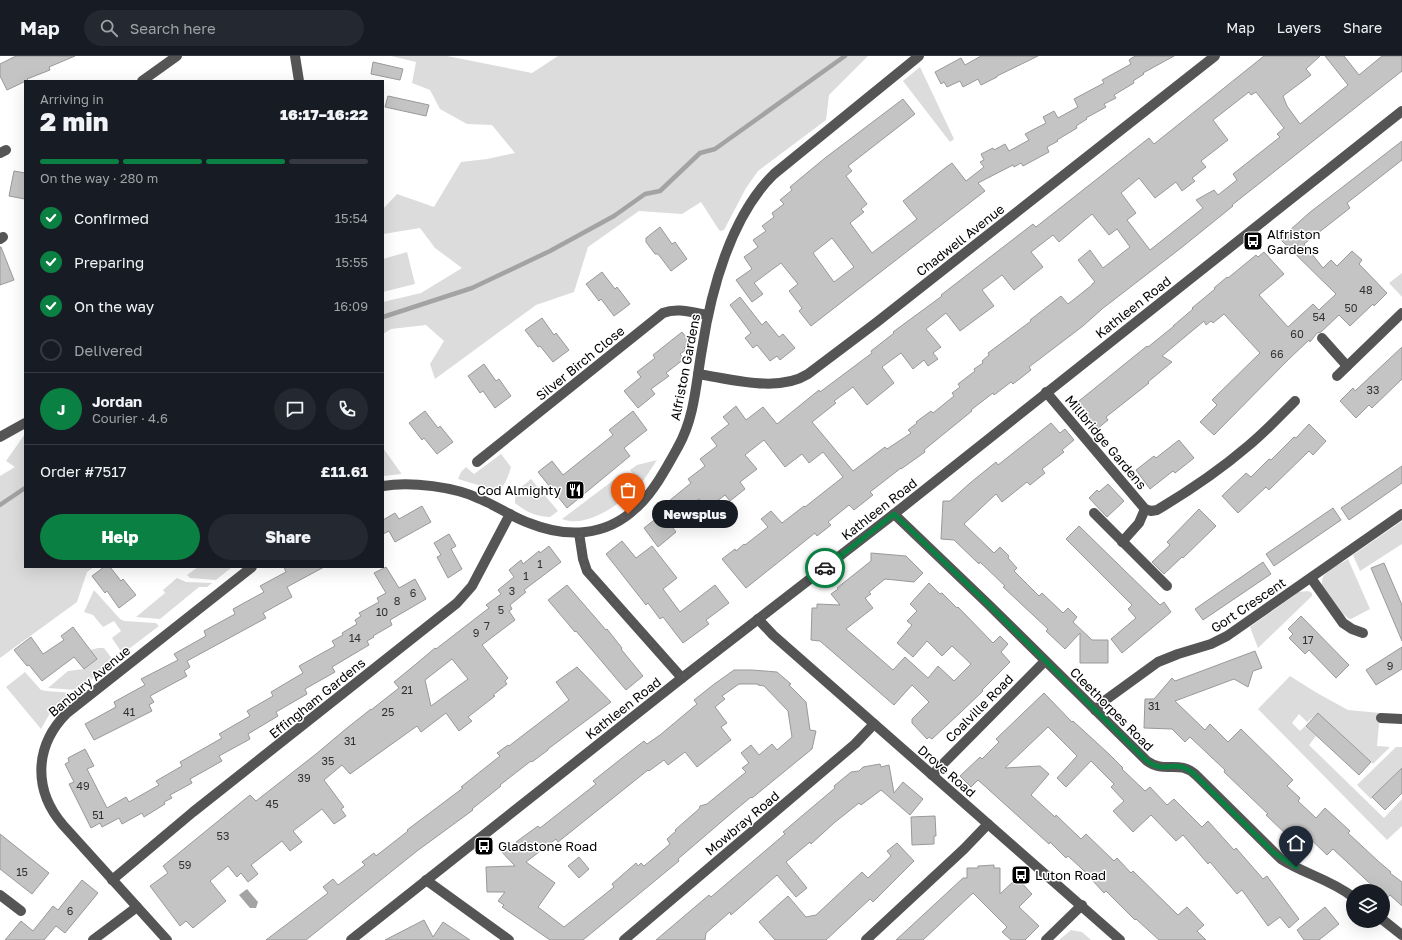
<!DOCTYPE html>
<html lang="en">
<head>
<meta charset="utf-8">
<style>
	:root { --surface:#171b24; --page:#242831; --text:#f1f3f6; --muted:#9ea1a6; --line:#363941; --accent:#0b8043 }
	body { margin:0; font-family:"Golos Text",sans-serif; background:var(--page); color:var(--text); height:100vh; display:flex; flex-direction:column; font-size:15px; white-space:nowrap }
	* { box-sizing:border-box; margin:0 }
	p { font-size:13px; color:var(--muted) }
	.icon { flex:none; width:22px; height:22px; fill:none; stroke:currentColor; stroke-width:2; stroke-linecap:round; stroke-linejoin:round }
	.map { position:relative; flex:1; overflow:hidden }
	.panel { position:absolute; left:24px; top:24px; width:360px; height:488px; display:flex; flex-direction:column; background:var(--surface); border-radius:0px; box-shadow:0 4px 16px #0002 }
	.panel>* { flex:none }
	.controls { position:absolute; left:1346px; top:828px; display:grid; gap:8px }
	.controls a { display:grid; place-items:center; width:44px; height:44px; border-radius:50%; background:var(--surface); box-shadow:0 4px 16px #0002; font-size:20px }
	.pin { position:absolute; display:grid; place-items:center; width:34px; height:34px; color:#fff; margin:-41px -17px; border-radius:50% 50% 50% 0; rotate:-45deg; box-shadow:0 0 4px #0007 }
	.pin .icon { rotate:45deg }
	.courier { position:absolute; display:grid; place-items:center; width:40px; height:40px; margin:-20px; border:3px solid #0b8043; border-radius:50%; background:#fff; color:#222; box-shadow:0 1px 5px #0007 }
	.bubble { position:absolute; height:28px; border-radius:14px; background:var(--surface); box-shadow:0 4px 16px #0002; font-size:13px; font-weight:800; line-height:28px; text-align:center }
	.headline em { font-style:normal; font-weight:800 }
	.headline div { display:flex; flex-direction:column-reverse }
	.headline { display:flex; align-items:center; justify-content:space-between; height:68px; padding:0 16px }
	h1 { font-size:26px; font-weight:800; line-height:30px }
	.bar { display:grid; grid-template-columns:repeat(4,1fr); gap:6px 4px; align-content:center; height:48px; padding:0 16px }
	.bar i { height:5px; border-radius:3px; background:var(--line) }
	.bar .current { background:var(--accent) }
	.bar p { grid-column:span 4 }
	.line { display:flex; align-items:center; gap:10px; padding:0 16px; border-top:1px solid var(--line) }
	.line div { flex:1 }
	.round { display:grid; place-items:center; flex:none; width:42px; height:42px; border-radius:21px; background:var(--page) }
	ol { padding:0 16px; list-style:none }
	li { display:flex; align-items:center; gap:12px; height:44px }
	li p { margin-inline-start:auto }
	li .icon { padding:4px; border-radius:50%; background:var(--accent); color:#fff; stroke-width:4 }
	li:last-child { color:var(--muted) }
	li i { width:22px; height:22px; border:2px solid var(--line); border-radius:50% }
	.button { display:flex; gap:8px; margin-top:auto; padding:8px 16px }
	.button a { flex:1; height:46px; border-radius:24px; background:var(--accent); color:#fff; font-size:16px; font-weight:800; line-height:46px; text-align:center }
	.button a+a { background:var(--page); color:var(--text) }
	header { display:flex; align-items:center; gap:24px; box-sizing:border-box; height:56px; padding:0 20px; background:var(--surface); border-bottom:1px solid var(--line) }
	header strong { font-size:19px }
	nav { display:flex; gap:22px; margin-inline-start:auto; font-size:14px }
	.search { width:280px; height:36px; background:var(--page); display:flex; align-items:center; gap:10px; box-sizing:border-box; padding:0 14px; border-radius:22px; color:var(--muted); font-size:15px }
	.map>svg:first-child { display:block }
	.green { fill:#dcdcdc }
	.water { fill:#a3a3a3 }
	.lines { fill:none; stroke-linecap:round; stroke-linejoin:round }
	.stream { stroke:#a3a3a3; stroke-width:4.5 }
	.building { fill:#c4c4c4; stroke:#999; fill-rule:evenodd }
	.minor { stroke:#555; stroke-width:10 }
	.done { stroke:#595959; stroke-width:4; stroke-dasharray:0 7.2 }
	.route { stroke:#0b8043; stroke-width:5 }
	.labels { text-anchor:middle; stroke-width:3; stroke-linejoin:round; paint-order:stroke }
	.number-label { font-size:11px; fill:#313131 }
	.poi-label { font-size:13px; fill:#000; stroke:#fff; text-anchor:start }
	.street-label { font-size:13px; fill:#000; stroke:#fff }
</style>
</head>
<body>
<header>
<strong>Map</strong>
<div class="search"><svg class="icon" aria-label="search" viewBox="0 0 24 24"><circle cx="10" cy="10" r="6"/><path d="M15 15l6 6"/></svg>Search here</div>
<nav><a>Map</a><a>Layers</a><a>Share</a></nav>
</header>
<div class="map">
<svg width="1402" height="884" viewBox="0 0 1402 884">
	<rect width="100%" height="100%" fill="#fff"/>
	<g class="green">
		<path d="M391,0H447L532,17L558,0H868L829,39L826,64L758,115L746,132L724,174L721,175L719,174L701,146L682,158L639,155L588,191L574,236L536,249L435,323L430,308L444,285L426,269L391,273L383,278V246L421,237L462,212L435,192L420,172L383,178V153L397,138L434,151L461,106L487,103L515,97L492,69L467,68L440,53L430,34L412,27L416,6Z"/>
		<path d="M920,11L954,83L950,86L903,25Z"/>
		<path d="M407,196L415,228L383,236V203Z"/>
		<path d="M1402,217V241L1389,227Z"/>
		<path d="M25,378V511H94L87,516L77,546L0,602V420L15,411L6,405Z"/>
		<path d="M383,392L401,417V418L383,420Z"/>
		<path d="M501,398L511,411C508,421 505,430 497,437L492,436L481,430L458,423L461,416L466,411L474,418Z"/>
		<path d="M657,404L641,428L630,414L637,409Z"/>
		<path d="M623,417L637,433C619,448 586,473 562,463Z"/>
		<path d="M531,423L558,455L550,461C536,461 525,455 515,447C514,435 523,430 531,423Z"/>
		<path d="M1402,465V488L1360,515L1353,499Z"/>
		<path d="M1348,503L1370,553L1351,563C1344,563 1323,535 1322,528C1322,526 1322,523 1323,521C1326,515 1342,507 1348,503Z"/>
		<path d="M198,511H232L216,524L190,522L187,519Z"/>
		<path d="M177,522L186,526L212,527L207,531H199L160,563L136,561L165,537L163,534Z"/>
		<path d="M94,534L120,563L124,565L156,567L159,570L126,595L120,594L112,582L121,575L114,565L103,571L93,559L84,556Z"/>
		<path d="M1308,535L1312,537V540L1258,592L1250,571L1299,536Z"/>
		<path d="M98,592H104L113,604L112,607L78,634L48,632L68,615L84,613L97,603L90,594Z"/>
		<path d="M25,616L41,634L46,635L74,637L50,657L41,673L6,631Z"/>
		<path d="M1290,620L1317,637L1348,654L1380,657L1377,690L1390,691L1373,708L1318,657L1307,666L1299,658L1292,667L1300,675L1305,670L1316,680L1309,689L1384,762L1402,743V770L1387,784L1258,653Z"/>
		<path d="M1396,691H1402V712L1371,743L1357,729Z"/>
		<path d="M1071,874L1082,876L1091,884H1059Z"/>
	</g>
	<path class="water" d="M247,833L258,846L256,852H250L239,839Z"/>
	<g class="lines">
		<g class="stream">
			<path d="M383,261L472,232L550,195L614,160L645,138L660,135L700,97L715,93L845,0"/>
			<path d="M0,449L25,432"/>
		</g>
	</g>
	<g class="building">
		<path d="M16,0H75L49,11L50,14L27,23L28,24L7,34L0,20V8Z"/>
		<path d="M981,0H1038L997,20V21L981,29L978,23L963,31L960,25L947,31L944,26L941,28L935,16L961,2L965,9Z"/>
		<path d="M1135,0H1174L1143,17L1144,18L1133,25L1134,27L1114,39L1116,42L1104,48L1106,51L1086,62L1087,63L1076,70L1077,72L1057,84L1058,85L1047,91L1049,96L1023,110L1021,107L1014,111L1013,109L978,127L985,135L811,270L799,255L802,252L789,235L798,228L781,207L754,227L763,238L752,246L736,224L752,213L744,201L758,191L753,184L766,175L762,170L774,161L772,157L784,148L780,144L792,134L790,131L825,102L903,43L915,58L848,110L852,115L846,120L867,148L861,153L864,156L850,167L872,197L917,163L903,145L945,112L952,107L966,125L984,111L980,106L984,104L981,98L993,92L994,94L1005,88L1009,95L1029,84L1025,78L1046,67L1043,61L1054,55L1058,62L1078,51L1074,43L1104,27L1102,24L1131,8L1129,4ZM832,182L854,211L834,226L813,197Z"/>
		<path d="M1264,0H1320L1306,13L1311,19L1283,40L1287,50L1300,68L1348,29L1325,0H1344L1359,19L1382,0H1402V15L1232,149L1233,150L1181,192L1102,253L1083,270L1029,311L1031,314L1013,328L1011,326L994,339L993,337L971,354L972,355L924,394L925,396L901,413V412L870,436L873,439L854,454L849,449L828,466L831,469L817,480L815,477L746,532L722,503L735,493L736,495L744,488L745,489L768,471L761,463L771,455L782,467L804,450L805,451L843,421L823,396L809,407L802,398L785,411L764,384L745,399L757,413L740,426L745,433L730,445L725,439L707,453L699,443L670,466L674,471L673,472L676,476L658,491L644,472L672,450L669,445L691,427L688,423L705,410L700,403L717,390L711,382L729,368L723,361L736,350L746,364L763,351L777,368L819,334L820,336L872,297L871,295L894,277L893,276L942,240L941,239L1033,168L1036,171L1149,82L1154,88ZM1249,36L1251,39L1256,36L1284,72L1277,78L1280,81L1233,118L1237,124L1218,139L1214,134L1196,144L1203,152L1150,194L1127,164L1136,157L1121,137L1139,122L1155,142L1176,126L1182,135L1195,125L1192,122L1206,111L1201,105L1228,84L1213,64ZM1092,158L1109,179L1117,173L1130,191L1103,212L1090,194L1078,204L1095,226L1092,228V229L1068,248L1061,240L1030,264L1031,265L988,297L989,299L982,305L983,307L974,313L975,315L958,328L960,331L952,337L954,340L933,357L931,355L916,366L917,367L908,374L911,377L887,393L885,391L853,415L812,366L836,347L834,345L853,331L867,349L894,327L882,311L901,297L913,313L924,304L928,310L938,303L933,297L941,291L926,273L946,257L960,275L994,250L982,234L1002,219L1014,234L1043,211L1031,196L1053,179L1059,186Z"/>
		<path d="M373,6L403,13L400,24L371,18Z"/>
		<path d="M388,40L429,49L426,60L385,51Z"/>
		<path d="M1402,85V104L1347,147L1350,152L1304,188L1323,212L1331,204L1337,210L1352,195L1362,204L1359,208L1387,237L1374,250L1373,248L1350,270L1339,259L1321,276L1317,277L1310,286L1309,284L1289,303L1214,379L1200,366L1217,349L1212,344L1260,297L1224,258L1213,267L1211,265L1206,269L1204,265L1162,300L1172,306L1148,326L1149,327L1106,361L1108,364L1097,373L1088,362L1086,363L1074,349L1147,290L1148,291L1174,270H1173L1193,253L1192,252L1215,233L1214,232L1227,221L1228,222L1256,199L1258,201L1264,196L1284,218L1259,239L1288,271L1313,248L1319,254L1336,238L1280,183L1309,157Z"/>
		<path d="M14,115L25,117V143L9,140Z"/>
		<path d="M660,171L672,188L675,186L687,203L671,215L658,198H655L646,186V182Z"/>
		<path d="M0,191H1L14,224L0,229Z"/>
		<path d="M602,216L615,233L617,231L630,248L614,260L601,243L599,245L586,228Z"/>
		<path d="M740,241L762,269L766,265L779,281L783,278L795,292L780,304L777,300L770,305L757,289L753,292L745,282L751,277L730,249Z"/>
		<path d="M542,262L554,279L556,277L569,294L553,306L540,290L538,291L525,274Z"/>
		<path d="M682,276L691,287L684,292L686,294L680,298L684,303L666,317L669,320L651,333L655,338L638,352L624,335L641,321L637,316L655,302L653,299Z"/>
		<path d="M1402,291V323L1372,352L1369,349L1356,362L1340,345L1353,332L1355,335Z"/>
		<path d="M484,308L496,325L499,323L511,340L495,352L483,335L480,337L468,320Z"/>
		<path d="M425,355L438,372L440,370L453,386L437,398L424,382L422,384L409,367Z"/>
		<path d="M633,355L647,374L624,392L630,400L567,452L538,416L552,405L563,419L613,379L609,374Z"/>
		<path d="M1051,367L1060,377L1065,373L1074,384L1062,394L1064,396L1042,413L1045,417L1030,429L1027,426L1002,446L996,438L964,468L994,497L1000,491L1009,500L1008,502L1017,512L1014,515L1039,540L1042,537L1063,557L1068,552L1077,561L1073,566L1092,584H1108V607H1080V577L1065,593L1046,575L1048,573L1003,531L1005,530L980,506L979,508L954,484L941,483L943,445H950L970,427L996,406L998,409Z"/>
		<path d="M1309,368L1326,385L1313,399L1309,395L1269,434L1266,431L1238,457L1222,440L1246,417L1251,421L1269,403L1271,404L1294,381L1296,382Z"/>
		<path d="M1179,384L1194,402L1175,417L1173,415L1150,433L1136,414L1154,400L1156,402Z"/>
		<path d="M1402,410V427L1349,464L1341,452Z"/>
		<path d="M1108,428L1124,445L1107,461L1089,442L1097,434L1099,436Z"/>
		<path d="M422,450L431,466L395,486L389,475L383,478V464L395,457L399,463Z"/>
		<path d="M1333,452L1341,464L1274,510L1266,498Z"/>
		<path d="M1199,453L1216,470L1183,502L1182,501L1164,518L1152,506L1170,489L1167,486Z"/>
		<path d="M1079,470L1160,549L1164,546L1171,556L1122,597L1111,583L1136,562L1128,553L1132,549L1066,483Z"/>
		<path d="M449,478L456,490L451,493L462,513L448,522L437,501L441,499L434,487Z"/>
		<path d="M622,485L636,502L652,490L677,522L663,533L680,556L715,529L729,547L706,564L709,568L683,587L663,561L660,563L648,547L646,549L606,498Z"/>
		<path d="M549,490L561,506L524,534L526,536L510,549L512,553L509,555L515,564L482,589L508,622L505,625L507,628L493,639L495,640L468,661L472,665L459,675L446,657L421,676L417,670L350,718L342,709L324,724L344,751L341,753L346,760L334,768L322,753L293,775L302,786L290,795L282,785L251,809L258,818L248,826L241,817L237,821L228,810L210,825L226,845L193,872L186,865L180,870L150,830L168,817L163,810L250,739L256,745L316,698L347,672L371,653V654L399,632L394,626L416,608L435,592L436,593L489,552L486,549L501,538L498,534L514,521L509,514L521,504L523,508L539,495L540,497ZM452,603L468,623L431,650L425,624Z"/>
		<path d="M871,497L906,500L923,517L914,526L885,523L869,536L871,538L865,542L873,552L846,573L893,614L905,601L928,622L938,610L954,625L971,608L952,590L942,600L927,585L913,601L897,587L912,569L907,565L917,555L910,548L929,527L940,538L942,537L957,552L958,551L993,587L1000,580L1008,588L1001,596L1010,606L982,634L983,635L961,656L932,683L929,681L927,683L912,667V663L929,646L912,629L894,649L820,585L811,584L812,552H817V548L840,549L831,538L838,533L837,532L871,505Z"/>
		<path d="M1263,506L1271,518L1203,564L1195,553Z"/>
		<path d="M1384,507L1402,549V585L1371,512Z"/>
		<path d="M104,511H110L121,525L123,523L136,539L119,552L107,535L105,537L92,520Z"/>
		<path d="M284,511H324L287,531L292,541L263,557L266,562L187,605L190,611L184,615L187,620L150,640L154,646L149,649L152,655L94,684L85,668L116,651L114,646L145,629L141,623L178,604L174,598L206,580L204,575L235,558L233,553L264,536L260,530L286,516Z"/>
		<path d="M386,511L399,532L415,523L426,543L390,564L392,569L373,580L374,581L367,585L369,589L332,611L335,616L305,633L307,638L276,656L278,660L248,678L250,683L219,700L222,705L190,723L192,727L170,739L172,742L164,746L165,748L144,761L142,757L122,768L119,762L102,771L100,767L91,772L69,728L74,726L65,708L69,706L68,702L85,693L94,710L87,713L107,752L126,741L129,746L159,729L156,725L182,710L180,706L222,682L219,678L250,660L247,655L273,640L271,636L303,617L299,610L335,590L332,585L343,579L342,577L357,568L355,564L361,560L359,557L379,546L377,542L386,537L374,517Z"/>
		<path d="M567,529L606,574L607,573L622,592L621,593L643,620L626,634L576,575L575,576L548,544Z"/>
		<path d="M1301,560L1349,609L1336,622L1309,594L1305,598L1289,582L1293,578L1288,573Z"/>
		<path d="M73,571L97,603L84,613L74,601L42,625L29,609L27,610L14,594L31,581L43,598L64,584L61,580Z"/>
		<path d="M1402,591V613L1376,629L1366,614Z"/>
		<path d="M1255,595L1262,612L1253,615L1248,631L1234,623L1175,645L1205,674L1210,668L1228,686L1241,673L1293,724L1287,730L1300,742L1298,745L1316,762L1325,752L1350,775L1348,777L1378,805L1391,816L1390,817L1402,826V850L1390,839L1387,842L1383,839V835H1378L1333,793L1327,799L1300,773L1291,783L1266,759L1268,758L1224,716L1225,714L1190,681L1185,686L1172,673L1144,672L1145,643H1154L1172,622L1175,625Z"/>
		<path d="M577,611L611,646L548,693V694L532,706L531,705L500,729L501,730L472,753L473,754L417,795L306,884H266L328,837L323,831L333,823L338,829L365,809L362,806L374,797L376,800L408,775L407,774L463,732L461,731L500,700L497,697L508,689L509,690L569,644L556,626Z"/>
		<path d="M734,614H752L777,616L791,628L789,629L806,646L810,674L816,675L812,693L752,742L751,741L727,761L678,803L679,805L583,884H550L502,851L504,849L498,845L505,836H487L486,811L515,810L500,794L504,790L510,795L518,788L516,786L538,770L540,772L596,728L593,725L622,702L644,685L647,688L660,679L697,648L694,644L713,629ZM739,628H758V629L764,630L788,655L792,681L777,694L772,688L759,699L751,689L741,697L749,707L742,712L746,716L707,748L700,750L699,753L675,774L676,775L667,783L670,788L644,810L641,807L638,810L636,807L612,828L614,831L564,871L538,851L555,827L526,806L556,783L558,786L648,714L649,715L664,704L668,709L685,696L697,711L731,684L721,671L727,667L715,651L725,643L722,640Z"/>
		<path d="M1044,637L1072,666L1073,665L1109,698L1123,712L1122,713L1145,735L1150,731L1167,749L1174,743L1202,771L1208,765L1234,794L1236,792L1263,823L1267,820L1299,863L1289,872L1280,861L1268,870L1242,834L1237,838L1210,806L1208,808L1183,779L1176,785L1151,759L1133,776L1113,755L1124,745L1111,731L1114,728L1091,705L1066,731L1057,722L1077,700L1048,671L1005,712L1040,710L1049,718L1031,739L1055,761L1056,759L1081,783L1086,778L1114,805L1117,802L1131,817L1133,815L1178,859L1187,851L1204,869L1197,875L1206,884H1159L1136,863L1135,864L1106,835L1104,837L1093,825L1094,824L1068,800L1066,802L1050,786L1049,788L978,724L971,731L960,720L980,701L982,703L999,686L996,683Z"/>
		<path d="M1318,657L1371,706L1359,719L1306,670Z"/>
		<path d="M880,708L881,711L889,709L894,737L903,726L923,743L910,759L881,734L861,749L859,747L834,767L811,788L810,786L786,806L807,832L796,841L777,819L731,859L730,856L706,877L705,884H656L709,839L711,841L772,789L785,778L783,776L835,732L834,730L851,716L859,715L863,711Z"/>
		<path d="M1402,712V737L1385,754L1372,741Z"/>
		<path d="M935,760L936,780H934V788L912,789L911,761Z"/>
		<path d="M0,778L49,817L32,838L0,813Z"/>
		<path d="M897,787L914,805L873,846L870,843L826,884H775L759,866L788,840L806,861L816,859L862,816L868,822L891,800L887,795Z"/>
		<path d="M579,801L589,813L579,822L568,810Z"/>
		<path d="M994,809V812H1000V838L1017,822L1032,838L1019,851L1039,870L1025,884H1011L1002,876L1007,871L973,837L923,884H896L963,822H967V812H978V810Z"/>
		<path d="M82,824L98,837L65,877L56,870L44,884H5L21,865L33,875L53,850L58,854Z"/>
		<path d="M1325,851L1339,868L1319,884H1304L1297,874Z"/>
		<path d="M424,864L433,881L443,866L470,884H385Z"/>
	</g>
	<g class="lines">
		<g class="minor">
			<path d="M295,0L299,25"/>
			<path d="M142,25L177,0"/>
			<path d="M0,97L6,94"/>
			<path d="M0,183L3,181"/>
			<path d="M1322,282L1347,310"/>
			<path d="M698,318C731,323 778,337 808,318L877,266L1215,0"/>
			<path d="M1337,320L1402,257"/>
			<path d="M1046,336L1145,453L1151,455L1157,454C1189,435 1220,414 1248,390C1265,376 1280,360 1295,345"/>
			<path d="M0,381L25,367"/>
			<path d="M477,406L663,257C678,251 693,257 708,259"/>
			<path d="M383,430C410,425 456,431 480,443C497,450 512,461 529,467C566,482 606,481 636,452C653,437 667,411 678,391C695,361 696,326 702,293C711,234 731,160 774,118L919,0"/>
			<path d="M1094,457L1167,530"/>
			<path d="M894,458L988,548L1147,705C1165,718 1179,703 1196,719L1281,803C1304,818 1330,823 1353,841"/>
			<path d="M579,477L583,503L587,515L682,622"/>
			<path d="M1122,486L1139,467L1145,453"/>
			<path d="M1311,522L1343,567L1352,573L1363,577"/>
			<path d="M758,563L773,579L1120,884"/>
			<path d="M1095,654L1107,643L1158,606L1178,598L1211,588L1227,580L1402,458"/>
			<path d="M1381,662L1402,663"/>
			<path d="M932,719L1045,605"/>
			<path d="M112,824L193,756L457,547L472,530L510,458"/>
			<path d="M426,824L509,884"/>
			<path d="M0,839L21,855"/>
			<path d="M1383,864L1402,879"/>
			<path d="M93,884L137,851"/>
			<path d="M167,884L63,769C33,734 34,690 67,657L252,511"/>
			<path d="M351,884L682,622L894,458L1402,55"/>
			<path d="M624,884L855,688L874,668"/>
			<path d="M866,884L964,793L988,768"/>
			<path d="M1046,884L1082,849"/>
		</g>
	</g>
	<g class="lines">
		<path class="done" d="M628,458L605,471L579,477L584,509L592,521L682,622L825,512"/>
		<path class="route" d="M825,512L894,458L988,548L1147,705C1162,716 1167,708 1182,711C1186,712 1190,715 1193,717L1274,797L1296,811"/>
	</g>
	<defs>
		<g id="bus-square" transform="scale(1)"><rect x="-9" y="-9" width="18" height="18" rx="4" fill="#000" stroke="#fff"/><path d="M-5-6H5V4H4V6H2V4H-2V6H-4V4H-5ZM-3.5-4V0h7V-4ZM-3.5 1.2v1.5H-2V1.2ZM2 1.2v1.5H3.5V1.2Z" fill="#fff"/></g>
		<g id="restaurant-square" transform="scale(1)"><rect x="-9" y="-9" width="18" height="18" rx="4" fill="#000" stroke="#fff"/><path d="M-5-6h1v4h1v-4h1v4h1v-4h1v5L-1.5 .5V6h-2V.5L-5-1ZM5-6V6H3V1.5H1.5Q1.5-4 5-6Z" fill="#fff"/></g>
	</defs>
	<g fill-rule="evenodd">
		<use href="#bus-square" x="1253" y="185"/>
		<use href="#restaurant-square" x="575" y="434"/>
		<use href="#bus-square" x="484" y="790"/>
		<use href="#bus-square" x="1021" y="819"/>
	</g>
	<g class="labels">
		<g class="number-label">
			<text x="1366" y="238">48</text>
			<text x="1351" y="256">50</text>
			<text x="1319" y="265">54</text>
			<text x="1297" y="282">60</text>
			<text x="1277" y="302">66</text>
			<text x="1373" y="338">33</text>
			<text x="540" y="512">1</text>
			<text x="526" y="524">1</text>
			<text x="512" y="539">3</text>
			<text x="413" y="541">6</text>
			<text x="397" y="549">8</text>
			<text x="501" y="558">5</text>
			<text x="382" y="560">10</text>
			<text x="487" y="574">7</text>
			<text x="476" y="581">9</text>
			<text x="355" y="586">14</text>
			<text x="1308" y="588">17</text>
			<text x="1390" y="614">9</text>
			<text x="407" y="638">21</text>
			<text x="1154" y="654">31</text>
			<text x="129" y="660">41</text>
			<text x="388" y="660">25</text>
			<text x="350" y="689">31</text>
			<text x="328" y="709">35</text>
			<text x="304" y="726">39</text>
			<text x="83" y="734">49</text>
			<text x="272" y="752">45</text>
			<text x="98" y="763">51</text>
			<text x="223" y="784">53</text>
			<text x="185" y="813">59</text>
			<text x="22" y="820">15</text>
			<text x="70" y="859">6</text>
		</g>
		<g class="poi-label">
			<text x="1267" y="183">Alfriston<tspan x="1267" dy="15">Gardens</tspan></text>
			<text x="561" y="439" text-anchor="end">Cod Almighty</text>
			<text x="498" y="795">Gladstone Road</text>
			<text x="1035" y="824">Luton Road</text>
		</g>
		<g class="street-label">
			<text transform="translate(960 184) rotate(-38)" y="5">Chadwell Avenue</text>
			<text transform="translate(1133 251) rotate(-38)" y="5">Kathleen Road</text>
			<text transform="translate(580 307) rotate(-39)" y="5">Silver Birch Close</text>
			<text transform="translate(685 311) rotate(-79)" y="5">Alfriston Gardens</text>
			<text transform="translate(1106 386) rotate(50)" y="5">Millbridge Gardens</text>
			<text transform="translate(879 453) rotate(-38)" y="5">Kathleen Road</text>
			<text transform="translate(1248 549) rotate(-34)" y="5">Gort Crescent</text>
			<text transform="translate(89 625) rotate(-40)" y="5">Banbury Avenue</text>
			<text transform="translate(317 642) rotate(-39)" y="5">Effingham Gardens</text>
			<text transform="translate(623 652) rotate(-38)" y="5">Kathleen Road</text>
			<text transform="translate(979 652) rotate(-45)" y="5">Coalville Road</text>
			<text transform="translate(1112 653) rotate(45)" y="5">Cleethorpes Road</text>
			<text transform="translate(947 715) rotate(41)" y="5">Drove Road</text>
			<text transform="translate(742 767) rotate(-40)" y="5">Mowbray Road</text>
		</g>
	</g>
</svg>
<div class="controls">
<a><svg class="icon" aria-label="layers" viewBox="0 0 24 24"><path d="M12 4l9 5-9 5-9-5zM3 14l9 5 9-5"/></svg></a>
</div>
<div class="pin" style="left:628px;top:458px;background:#ea580c"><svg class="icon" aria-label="bag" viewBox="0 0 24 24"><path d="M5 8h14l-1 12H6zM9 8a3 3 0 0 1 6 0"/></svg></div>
<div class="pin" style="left:1296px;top:811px;background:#1f2937"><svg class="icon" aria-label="home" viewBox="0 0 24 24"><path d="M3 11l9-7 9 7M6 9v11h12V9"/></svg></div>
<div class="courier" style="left:825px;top:512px"><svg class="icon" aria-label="car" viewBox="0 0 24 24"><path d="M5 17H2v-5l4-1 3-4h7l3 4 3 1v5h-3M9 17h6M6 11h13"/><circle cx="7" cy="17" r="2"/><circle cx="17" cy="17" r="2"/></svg></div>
<div class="bubble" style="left:652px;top:444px;width:86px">Newsplus</div>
<section class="panel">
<div class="headline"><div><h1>2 min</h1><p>Arriving in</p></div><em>16:17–16:22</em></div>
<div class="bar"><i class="current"></i><i class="current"></i><i class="current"></i><i></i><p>On the way · 280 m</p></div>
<ol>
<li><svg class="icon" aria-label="check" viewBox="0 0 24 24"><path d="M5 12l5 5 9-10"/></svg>Confirmed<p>15:54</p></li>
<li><svg class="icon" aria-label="check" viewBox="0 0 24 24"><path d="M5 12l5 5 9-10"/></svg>Preparing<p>15:55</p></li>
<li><svg class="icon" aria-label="check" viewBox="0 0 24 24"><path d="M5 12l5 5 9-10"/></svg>On the way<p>16:09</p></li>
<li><i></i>Delivered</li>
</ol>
<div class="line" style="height:72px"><b class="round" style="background:var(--accent);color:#fff">J</b><div><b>Jordan</b><p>Courier · 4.6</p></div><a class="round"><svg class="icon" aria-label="chat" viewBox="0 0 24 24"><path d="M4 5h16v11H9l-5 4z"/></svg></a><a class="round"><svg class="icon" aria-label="phone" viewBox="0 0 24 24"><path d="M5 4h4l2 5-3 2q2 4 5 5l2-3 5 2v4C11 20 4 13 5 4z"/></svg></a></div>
<div class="line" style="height:52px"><div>Order #7517</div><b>£11.61</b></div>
<div class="button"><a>Help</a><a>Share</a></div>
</section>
</div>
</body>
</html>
